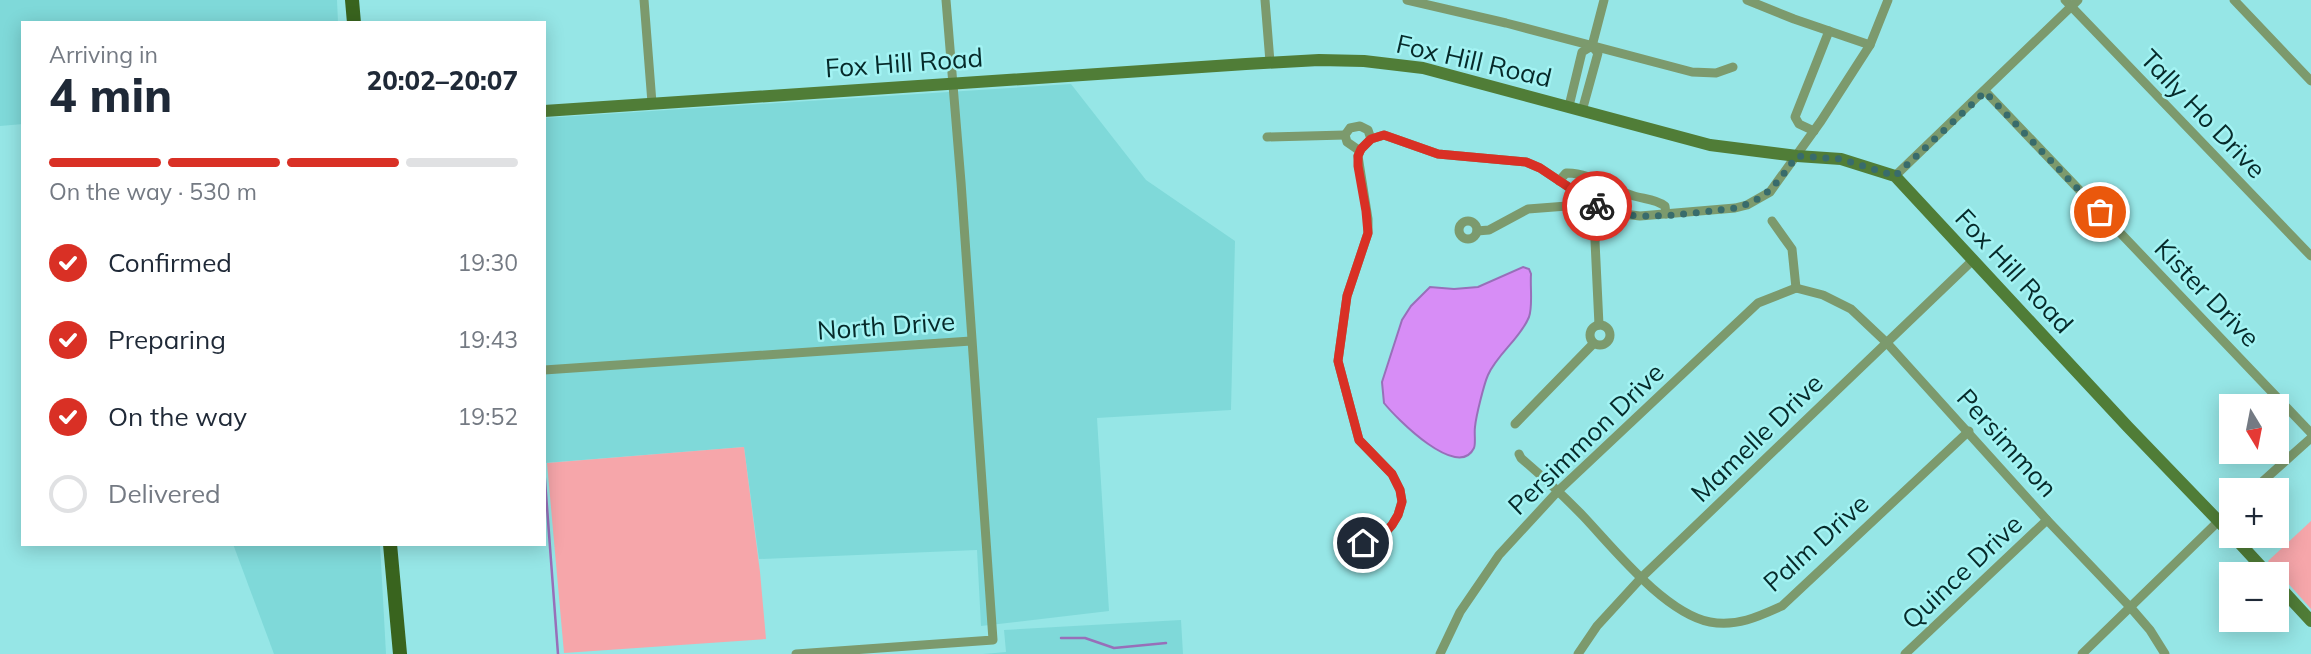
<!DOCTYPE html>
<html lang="en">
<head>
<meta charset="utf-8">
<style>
	:root { --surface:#fff; --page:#f2f2f3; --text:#1f2937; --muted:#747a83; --line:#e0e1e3; --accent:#d93025 }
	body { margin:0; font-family:Mulish,sans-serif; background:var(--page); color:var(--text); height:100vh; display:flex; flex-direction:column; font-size:26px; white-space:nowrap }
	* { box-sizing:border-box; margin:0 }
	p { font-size:23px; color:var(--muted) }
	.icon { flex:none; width:38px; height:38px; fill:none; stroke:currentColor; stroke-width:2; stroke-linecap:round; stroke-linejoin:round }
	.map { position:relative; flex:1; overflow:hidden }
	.sheet { position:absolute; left:21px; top:21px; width:525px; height:525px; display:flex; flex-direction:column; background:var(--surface); border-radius:0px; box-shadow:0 4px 18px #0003 }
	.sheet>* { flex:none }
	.needle { width:46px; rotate:170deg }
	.buttons { position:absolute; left:2219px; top:394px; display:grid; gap:14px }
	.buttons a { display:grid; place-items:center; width:70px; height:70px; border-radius:0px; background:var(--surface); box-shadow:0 4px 18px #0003; font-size:35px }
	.pin { position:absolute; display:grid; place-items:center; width:60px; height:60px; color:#fff; margin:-30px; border:4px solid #fff; border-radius:50%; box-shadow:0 2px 7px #0007 }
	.courier { position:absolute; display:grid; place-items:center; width:70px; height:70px; margin:-35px; border:5px solid #d93025; border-radius:50%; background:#fff; color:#222; box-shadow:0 2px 9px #0007 }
	.summary em { font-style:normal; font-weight:800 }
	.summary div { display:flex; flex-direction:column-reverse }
	.summary { display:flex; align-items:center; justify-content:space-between; height:119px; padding:0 28px }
	h1 { font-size:46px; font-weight:800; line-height:52px }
	.bar { display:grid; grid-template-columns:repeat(4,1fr); gap:10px 7px; align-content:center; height:84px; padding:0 28px }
	.bar i { height:9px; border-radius:5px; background:var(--line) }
	.bar .active { background:var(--accent) }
	.bar p { grid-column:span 4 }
	ol { padding:0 28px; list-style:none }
	li { display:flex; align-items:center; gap:21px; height:77px }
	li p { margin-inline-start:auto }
	li .icon { padding:7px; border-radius:50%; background:var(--accent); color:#fff; stroke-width:4 }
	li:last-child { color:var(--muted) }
	li i { width:38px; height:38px; border:4px solid var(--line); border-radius:50% }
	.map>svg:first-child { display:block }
	.built { fill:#7fd9d9 }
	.green { fill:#f6a6aa }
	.water { fill:#d78df6; stroke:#986fb9; stroke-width:2 }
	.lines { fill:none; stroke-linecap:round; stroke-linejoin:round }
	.stream { stroke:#986fb9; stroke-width:2.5 }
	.street { stroke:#7c9a6d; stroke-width:9 }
	.secondary { stroke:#507d37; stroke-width:12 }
	.primary { stroke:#39641e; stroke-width:14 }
	.done { stroke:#386c6c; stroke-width:7; stroke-dasharray:0 12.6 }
	.route { stroke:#d93025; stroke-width:9 }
	.labels { text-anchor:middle; stroke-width:5; stroke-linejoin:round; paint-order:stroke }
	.street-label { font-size:26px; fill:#062a2a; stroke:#a3f3f3 }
</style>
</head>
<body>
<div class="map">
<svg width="2311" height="654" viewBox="0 0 2311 654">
	<rect width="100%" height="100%" fill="#96e6e6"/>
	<g class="built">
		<path d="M0,0H337L338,23H23V124L0,126Z"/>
		<path d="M1071,84L1146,180L1235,241L1231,410L1097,418L1109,611L981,626L977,550L759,559L744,447L544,463V118Z"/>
		<path d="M233,544H380L386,654H274Z"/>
		<path d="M1181,620L1183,654H983L1006,652L1004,630Z"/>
	</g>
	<g class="green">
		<path d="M744,447L760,572L766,639L564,653L547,463Z"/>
		<path d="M2311,521V609L2268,561Z"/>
	</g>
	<path class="water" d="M1523,267L1529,269L1531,274C1530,287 1533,306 1529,317C1520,339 1498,353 1488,375C1484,384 1476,416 1475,427C1474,433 1476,443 1474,448C1458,481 1396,418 1384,403L1382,382L1402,320L1411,306L1430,287L1454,289L1478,287Z"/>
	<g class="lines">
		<g class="stream">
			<path d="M544,467L558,654"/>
			<path d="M1061,638H1085L1114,648L1166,643"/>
		</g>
		<g class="street">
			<path d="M644,0L652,103"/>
			<path d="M1265,0L1270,62"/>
			<path d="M1407,0L1506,23L1692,72L1716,73L1733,67"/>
			<path d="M1747,0L1794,19L1870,45"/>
			<path d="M2065,0L2311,256"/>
			<path d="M2234,0L2311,81"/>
			<path d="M1592,46L1604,0"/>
			<path d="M1985,91L2311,433"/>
			<path d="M1569,106L1582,52L1592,46L1598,53L1582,111"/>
			<path d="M1814,131L1799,124L1795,117L1829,31"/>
			<path d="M1267,137L1345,135"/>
			<path d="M1360,151L1347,142L1345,135L1350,128L1360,126L1368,130L1371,139"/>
			<path d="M1895,176L2078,0"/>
			<path d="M1559,181L1566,173C1588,172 1612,189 1634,196C1644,199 1656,199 1665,206L1666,214"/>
			<path d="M1772,221L1792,249L1796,288"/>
			<circle cx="1468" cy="230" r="9"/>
			<path d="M1477,231L1489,230L1528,209L1567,206L1578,194"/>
			<path d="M1796,288L1823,295L1851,309L1887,343L2047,520L2131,608L2150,630L2165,654"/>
			<circle cx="1600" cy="335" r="10"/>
			<path d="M1599,325L1595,241L1606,212"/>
			<path d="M544,370L971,341"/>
			<path d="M1515,424L1593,344"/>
			<path d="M1519,454L1521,458C1543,477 1564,496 1584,517C1615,550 1665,613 1710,622C1736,627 1758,617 1782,606L1969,431"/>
			<path d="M2253,490L2311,438"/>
			<circle cx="1374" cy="544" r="11"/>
			<path d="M1382,536L1392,525L1398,515L1402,501L1400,490L1392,474L1359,440L1338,361L1347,296L1368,233V219L1358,156L1361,149L1371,139L1384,135L1438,154L1526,162L1540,168L1606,212L1640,216L1735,208L1747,205L1770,192L1821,121L1870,45L1888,0"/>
			<path d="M796,654L993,640L961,182L946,0"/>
			<path d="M1440,654L1460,612L1499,555L1558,491L1758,303L1796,288"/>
			<path d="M1578,654L1597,626L1642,577L1973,260"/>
			<path d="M1905,654L2047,520"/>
			<path d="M2082,654L2231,509"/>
		</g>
		<g class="secondary">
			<path d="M544,111L1246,64L1319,60L1364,61L1423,68L1710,145L1797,156L1841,159L1895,176L2128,427L2231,534"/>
			<path d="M2233,536L2268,574"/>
			<path d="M2277,584L2311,621"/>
		</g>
		<g class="primary">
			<path d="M352,0L354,23"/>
			<path d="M390,544L400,654"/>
		</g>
	</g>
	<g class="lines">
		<path class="done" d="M1597,206C1627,225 1699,212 1735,208C1769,199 1777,182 1797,156L1841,159L1895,176L1985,92L2100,212"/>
		<path class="route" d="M1363,543L1368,534L1376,533L1382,536L1392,525L1398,515L1402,502L1400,490L1392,474L1359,440L1338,361L1347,296L1368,233L1366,211L1358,166V156L1361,149L1371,139L1384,135L1438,154L1526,162L1540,168L1597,206"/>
	</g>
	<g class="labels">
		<g class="street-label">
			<text transform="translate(1474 61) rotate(13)" y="9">Fox Hill Road</text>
			<text transform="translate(904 63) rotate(-4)" y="9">Fox Hill Road</text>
			<text transform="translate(2203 114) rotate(46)" y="9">Tally Ho Drive</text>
			<text transform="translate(2014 271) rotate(47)" y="9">Fox Hill Road</text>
			<text transform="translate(2207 293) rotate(46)" y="9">Kister Drive</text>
			<text transform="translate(886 326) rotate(-4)" y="9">North Drive</text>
			<text transform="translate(1757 438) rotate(-44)" y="9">Mamelle Drive</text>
			<text transform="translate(1586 439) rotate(-44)" y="9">Persimmon Drive</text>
			<text transform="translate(2007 443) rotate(48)" y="9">Persimmon</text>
			<text transform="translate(1816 543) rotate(-42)" y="9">Palm Drive</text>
			<text transform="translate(1962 572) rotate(-43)" y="9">Quince Drive</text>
		</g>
	</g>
</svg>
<div class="buttons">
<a><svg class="needle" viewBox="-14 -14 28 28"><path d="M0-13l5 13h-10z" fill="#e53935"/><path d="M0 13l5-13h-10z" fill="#747a83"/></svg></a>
<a>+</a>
<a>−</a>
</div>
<div class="pin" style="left:2100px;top:212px;background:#ea580c"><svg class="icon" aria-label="bag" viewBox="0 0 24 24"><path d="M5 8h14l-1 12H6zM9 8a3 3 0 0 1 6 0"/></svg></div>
<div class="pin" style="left:1363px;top:543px;background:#1f2937"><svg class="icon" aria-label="home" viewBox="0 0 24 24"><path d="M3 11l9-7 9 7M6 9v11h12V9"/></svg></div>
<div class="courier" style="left:1597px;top:206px"><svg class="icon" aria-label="bike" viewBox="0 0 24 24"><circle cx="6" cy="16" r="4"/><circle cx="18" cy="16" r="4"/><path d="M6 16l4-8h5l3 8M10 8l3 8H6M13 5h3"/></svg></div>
<section class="sheet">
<div class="summary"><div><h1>4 min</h1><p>Arriving in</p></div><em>20:02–20:07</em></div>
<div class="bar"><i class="active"></i><i class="active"></i><i class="active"></i><i></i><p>On the way · 530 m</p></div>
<ol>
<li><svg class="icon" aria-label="check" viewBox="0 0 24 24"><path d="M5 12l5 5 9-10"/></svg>Confirmed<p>19:30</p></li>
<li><svg class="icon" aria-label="check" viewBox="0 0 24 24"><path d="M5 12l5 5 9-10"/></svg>Preparing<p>19:43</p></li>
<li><svg class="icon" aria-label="check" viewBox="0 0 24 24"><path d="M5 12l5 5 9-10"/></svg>On the way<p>19:52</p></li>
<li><i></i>Delivered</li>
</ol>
</section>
</div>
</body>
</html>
